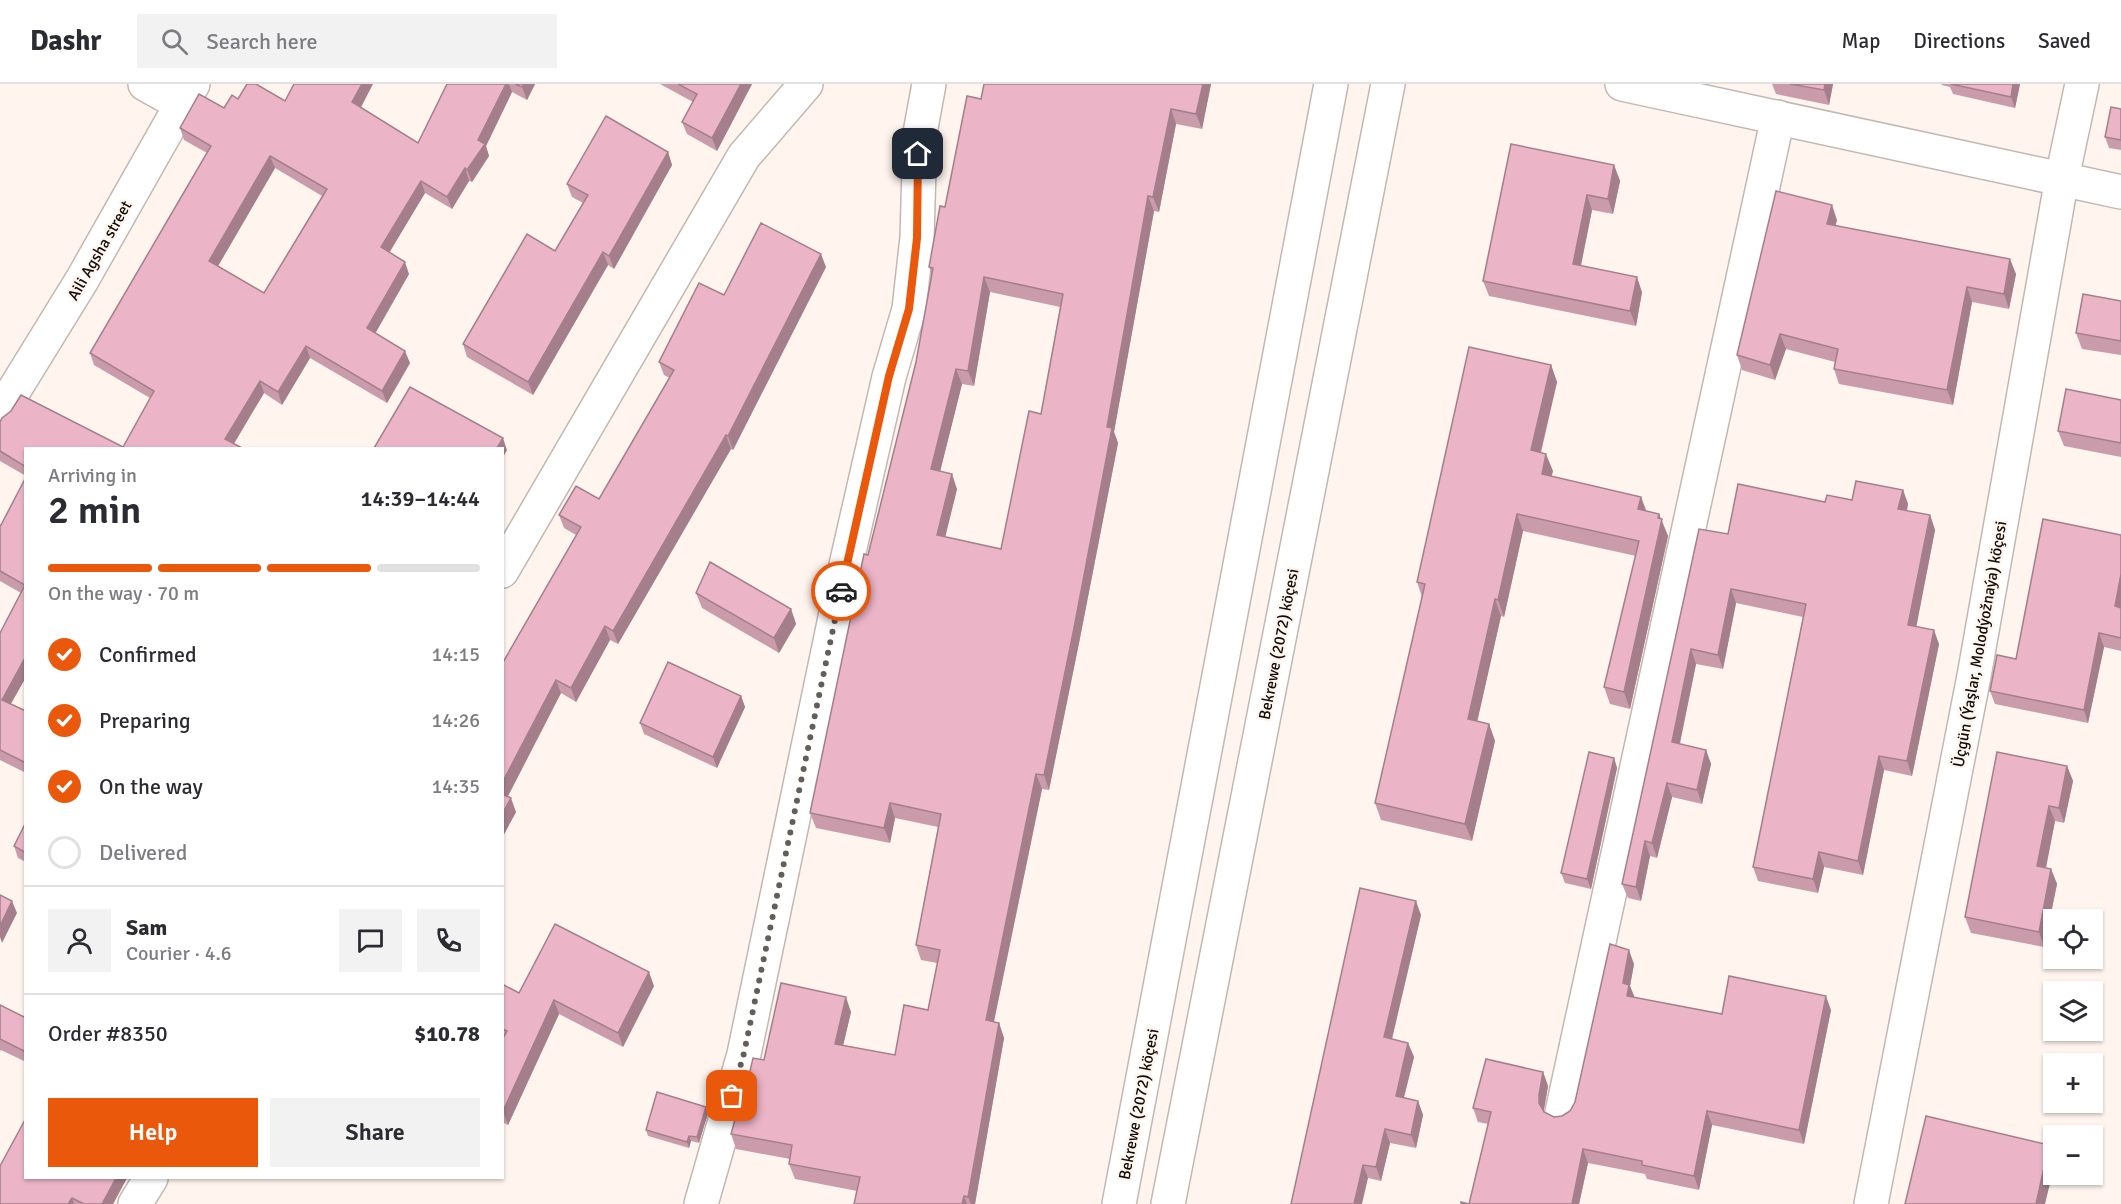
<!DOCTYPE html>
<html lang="en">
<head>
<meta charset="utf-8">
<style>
	:root { --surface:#fff; --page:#f2f2f3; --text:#2b2b33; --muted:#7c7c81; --line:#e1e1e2; --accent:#ea580c }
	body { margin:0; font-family:Signika,sans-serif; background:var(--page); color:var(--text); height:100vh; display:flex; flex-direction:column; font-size:22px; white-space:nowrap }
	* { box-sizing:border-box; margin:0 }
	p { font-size:20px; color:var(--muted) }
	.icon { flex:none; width:33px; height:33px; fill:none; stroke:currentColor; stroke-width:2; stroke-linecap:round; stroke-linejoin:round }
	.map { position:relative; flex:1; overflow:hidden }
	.panel { position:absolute; left:24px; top:363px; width:480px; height:732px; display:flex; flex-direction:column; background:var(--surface); border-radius:0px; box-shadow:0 2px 4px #0004 }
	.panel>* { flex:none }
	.fabs { position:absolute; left:2043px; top:825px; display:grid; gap:12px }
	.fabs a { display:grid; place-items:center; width:60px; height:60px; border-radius:0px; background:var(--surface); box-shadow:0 2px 4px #0004; font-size:30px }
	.pin { position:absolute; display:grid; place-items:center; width:51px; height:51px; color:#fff; margin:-26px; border-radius:12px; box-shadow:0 3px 9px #0006 }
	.courier { position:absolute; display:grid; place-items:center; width:60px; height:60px; margin:-30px; border:4px solid #ea580c; border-radius:50%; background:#fff; color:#222; box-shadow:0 2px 8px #0007 }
	.head em { font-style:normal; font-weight:600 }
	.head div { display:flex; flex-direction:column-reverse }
	.head { display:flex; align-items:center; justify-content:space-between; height:102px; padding:0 24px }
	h1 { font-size:39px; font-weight:600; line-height:45px }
	.bar { display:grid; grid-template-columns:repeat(4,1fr); gap:9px 6px; align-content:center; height:72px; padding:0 24px }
	.bar i { height:8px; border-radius:4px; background:var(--line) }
	.bar .on { background:var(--accent) }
	.bar p { grid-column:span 4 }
	.line { display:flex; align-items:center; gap:15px; padding:0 24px; border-top:2px solid var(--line) }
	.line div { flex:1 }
	.round { display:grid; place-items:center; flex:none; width:63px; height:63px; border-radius:0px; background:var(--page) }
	ol { padding:0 24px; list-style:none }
	li { display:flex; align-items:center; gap:18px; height:66px }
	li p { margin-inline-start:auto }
	li .icon { padding:6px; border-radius:50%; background:var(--accent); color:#fff; stroke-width:4 }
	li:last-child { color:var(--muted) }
	li i { width:33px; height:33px; border:3px solid var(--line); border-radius:50% }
	.primary-button { display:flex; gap:12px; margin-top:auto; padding:12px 24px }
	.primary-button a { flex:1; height:69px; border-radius:0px; background:var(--accent); color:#fff; font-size:24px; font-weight:600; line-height:69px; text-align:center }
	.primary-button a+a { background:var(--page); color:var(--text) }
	header { display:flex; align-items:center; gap:36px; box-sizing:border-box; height:84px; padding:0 30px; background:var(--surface); border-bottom:2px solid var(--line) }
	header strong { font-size:28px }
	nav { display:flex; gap:33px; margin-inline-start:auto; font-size:21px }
	.search { width:420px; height:54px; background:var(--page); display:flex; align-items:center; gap:15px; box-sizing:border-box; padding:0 21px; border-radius:0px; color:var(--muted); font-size:22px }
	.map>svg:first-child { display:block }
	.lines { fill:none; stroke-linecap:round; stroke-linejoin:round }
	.minor-casing { stroke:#c2b8b1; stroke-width:36 }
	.major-casing { stroke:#c2b8b1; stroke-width:36 }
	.minor { stroke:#fff; stroke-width:33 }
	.major { stroke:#fff; stroke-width:33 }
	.wall { fill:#ca9cab; fill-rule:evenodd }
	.shaded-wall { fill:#a47f8b }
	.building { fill:#ebb5c7; stroke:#a47f8b; stroke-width:1.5; fill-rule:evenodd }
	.done { stroke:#635e59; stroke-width:6; stroke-dasharray:0 10.8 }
	.route { stroke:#ea580c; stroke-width:8 }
	.labels { text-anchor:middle; stroke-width:4.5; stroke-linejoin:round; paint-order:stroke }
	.street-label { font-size:16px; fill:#0f0c09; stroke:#fff5ee }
</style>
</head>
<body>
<header>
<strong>Dashr</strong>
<div class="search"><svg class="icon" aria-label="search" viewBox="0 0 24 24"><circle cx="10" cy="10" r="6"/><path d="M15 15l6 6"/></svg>Search here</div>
<nav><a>Map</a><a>Directions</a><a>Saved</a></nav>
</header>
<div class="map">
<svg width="2121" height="1120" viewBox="0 0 2121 1120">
	<rect width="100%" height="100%" fill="#fff5ee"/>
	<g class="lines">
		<g class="minor-casing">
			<g id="minor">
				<path d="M145,0L181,20"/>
				<path d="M1622,0L2121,108"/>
				<path d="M0,329L82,196L193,0"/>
				<path d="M502,487L744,72L806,0"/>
				<path d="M1562,1028L1778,33"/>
				<path d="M135,1120L151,1094"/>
				<path d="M701,1120L744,970L846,481L889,293L909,225L917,154L920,49L929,0"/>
				<path d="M1871,1120L1974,592L2062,94L2082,0"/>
			</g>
		</g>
		<g class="major-casing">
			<g id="major">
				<path d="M1119,1120L1331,0"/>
				<path d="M1168,1120L1388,0"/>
			</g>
		</g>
		<use href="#minor" class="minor"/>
		<use href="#major" class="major"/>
	</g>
	<g class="wall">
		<path d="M447,0H535L527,16L512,8L486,62L489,72L472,98L469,97L452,125L425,109L389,168L409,190L375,249L410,279L387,319L310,274L282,321L264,309L234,360L242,364H26V392L0,377V338L123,363L150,314L94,281L90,269L207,69L184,56L180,44L224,24L238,15L285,17L360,23L418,59ZM275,84L322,112L264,209L218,182Z"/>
		<path d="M660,0H752L717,67L687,50L682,38L693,18Z"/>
		<path d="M984,0H1211L1202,45L1176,40L1159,128L1154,127L1114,348L1118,359L1079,559L1049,706L1042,705L994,938L999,939L1004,954L975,1120H854L857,1107L795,1095L789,1080L790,1075L736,1065L731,1050L764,976L851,928L843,961L895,971L928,926L937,879L921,876L916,861L938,743L895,734L890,759L816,744L810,729L868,471L916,278L932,191L929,183L945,123L981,15ZM990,208L1060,223L1041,330L1001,465L945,453L957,405L940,387L962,300L974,302Z"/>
		<path d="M1772,0H1833L1829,21L1776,10Z"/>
		<path d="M1941,0H2020L2015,24L1953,10L1950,3L1942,1Z"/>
		<path d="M2121,25V66L2109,64L2105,53Z"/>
		<path d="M668,68L672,81L614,185L608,181L533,311L467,273L463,260L555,167L583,119L572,113L567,100Z"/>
		<path d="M1614,81L1620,97L1613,130L1592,126L1581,182L1642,208L1636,242L1489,212L1483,197Z"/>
		<path d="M1837,136L1835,142L2016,190L2009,225L1972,218L1953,321L1839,300L1834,285L1835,278L1786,265L1775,296L1742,286L1737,271Z"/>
		<path d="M826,183L733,366L731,365L618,560L610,556L576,618L561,609L507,713L516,728L502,754V580L576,451L564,444L559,431L599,415L670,294L664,291L659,278L724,211Z"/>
		<path d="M2121,217V271L2082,265L2076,249Z"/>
		<path d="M1551,281L1557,298L1541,369L1553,387L1551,392L1641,413L1646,427L1659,430L1668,452L1630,625L1610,620L1604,603L1636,472L1523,447L1504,533L1501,532L1477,637L1489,640L1495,657L1472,757L1381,736L1375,719L1422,513L1417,498Z"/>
		<path d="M2121,316V373L2064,362L2058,347Z"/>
		<path d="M26,393V593L11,620L26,627V689L0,676V549L21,509L0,497V441H1Z"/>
		<path d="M1903,406L1908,420L1907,427L1930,431L1935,446L1916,542L1939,560L1912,692L1884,686L1863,791L1824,783L1818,809L1758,797L1753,783L1803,533L1736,519L1723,585L1696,580L1680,660L1706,666L1711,680L1702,720L1672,713L1657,774L1650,772L1641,817L1628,814L1622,800L1699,445L1728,450L1825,418L1852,416Z"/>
		<path d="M2121,451V567L2104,563L2088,639L1995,620L1990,607L2016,575Z"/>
		<path d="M696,509L791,525L796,540L779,569L702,524Z"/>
		<path d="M741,612L745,623L717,684L644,650L640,639Z"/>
		<path d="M1614,674L1617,684L1591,805L1565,799L1561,789Z"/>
		<path d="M2067,682L2073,697L2064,739L2055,737L2046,784L2051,785L2057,800L2044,863L1971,849L1965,833Z"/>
		<path d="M26,738V778L18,774L14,762Z"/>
		<path d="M1421,831L1392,955L1408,959L1414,973L1404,1013L1418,1017L1423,1031L1416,1064L1390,1059L1381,1097L1368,1094L1291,1120Z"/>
		<path d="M1634,880L1630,902L1634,913L1722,930L1831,926L1804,1060L1712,1041L1699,1106L1647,1095L1645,1090L1588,1079L1579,1120H1461H1469L1488,1040L1478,1038L1473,1024L1543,988L1548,1002L1544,1025V1028L1554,1033L1562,1032L1570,1027L1575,1018Z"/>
		<path d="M502,900L519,909L654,902L623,963L559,930L508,1041L502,1038Z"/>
		<path d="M0,921L26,934V978L1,966L0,967Z"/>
		<path d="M706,1023L708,1029L699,1059L691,1057L689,1064L648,1052L646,1046Z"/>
		<path d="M127,1094L113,1120H0Z"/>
	</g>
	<g class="shaded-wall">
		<path d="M362,0H373L357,31L352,18Z"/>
		<path d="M506,0H509L512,8L486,62L489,72L472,98L467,86L478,56Z"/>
		<path d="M524,0H535L527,16L522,3Z"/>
		<path d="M741,0H752L717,67L712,54Z"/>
		<path d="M1203,0H1211L1202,45L1196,30Z"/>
		<path d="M1825,0H1833L1829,21L1824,6Z"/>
		<path d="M2013,0H2020L2015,24L2011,13Z"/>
		<path d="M1171,25L1176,40L1159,128L1153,113Z"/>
		<path d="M668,68L672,81L614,185L609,172Z"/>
		<path d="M270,72L275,84L214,189L209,177Z"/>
		<path d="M1614,81L1620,97L1613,130L1608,115Z"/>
		<path d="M465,84L469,97L452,125L447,113Z"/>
		<path d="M421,97L425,109L385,176L381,163Z"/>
		<path d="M1587,111L1592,126L1578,195L1573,180Z"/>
		<path d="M1148,112L1154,127L1114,348L1118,359L1079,559L1049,706L1044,691Z"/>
		<path d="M1832,121L1837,136L1832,155L1827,140Z"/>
		<path d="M603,168L608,181L533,311L528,298Z"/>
		<path d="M821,170L826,183L733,366L728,352Z"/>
		<path d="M2010,175L2016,190L2009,225L2004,210Z"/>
		<path d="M405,178L409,190L371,257L367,244Z"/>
		<path d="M984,193L990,208L974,302L968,287Z"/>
		<path d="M1637,193L1642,208L1636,242L1630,227Z"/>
		<path d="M1967,203L1972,218L1953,321L1947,306Z"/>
		<path d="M1780,250L1786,265L1775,296L1770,281Z"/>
		<path d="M306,262L310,274L282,321L278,308Z"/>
		<path d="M405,267L410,279L387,319L382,307Z"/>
		<path d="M1551,281L1557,298L1537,383L1531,366Z"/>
		<path d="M956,285L962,300L937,400L931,385Z"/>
		<path d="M260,297L264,309L231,364L225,355Z"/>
		<path d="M726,351L731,365L618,560L613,547Z"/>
		<path d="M503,354L507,366L502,375V364H497Z"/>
		<path d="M1546,370L1553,387L1548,407L1542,390Z"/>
		<path d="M952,390L957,405L942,466L937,451Z"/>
		<path d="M1903,406L1908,420L1904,439L1898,425Z"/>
		<path d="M1641,413L1647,429L1638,425Z"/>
		<path d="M1517,430L1523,447L1504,533L1498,516Z"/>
		<path d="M1659,430L1668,452L1630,625L1624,608Z"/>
		<path d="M1930,431L1935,446L1914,555L1908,541Z"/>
		<path d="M2121,490V529L2115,522Z"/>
		<path d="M1731,505L1736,519L1723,585L1718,571Z"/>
		<path d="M1495,515L1501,532L1474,652L1468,635Z"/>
		<path d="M791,525L796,540L779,569L774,554Z"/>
		<path d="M605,542L610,556L576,618L571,604Z"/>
		<path d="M1934,546L1939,560L1912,692L1907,677Z"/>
		<path d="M2099,549L2104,563L2088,639L2084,626Z"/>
		<path d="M1691,565L1696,580L1677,672L1672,658Z"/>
		<path d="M26,572V593L6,628L2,616Z"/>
		<path d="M556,596L561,609L503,722L502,699Z"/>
		<path d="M741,612L745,623L717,684L713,673Z"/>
		<path d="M1489,640L1495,657L1472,757L1465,740Z"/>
		<path d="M1706,666L1711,680L1702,720L1697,706Z"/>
		<path d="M1879,672L1884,686L1863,791L1858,777Z"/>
		<path d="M1614,674L1617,684L1591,805L1587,795Z"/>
		<path d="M2067,682L2073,697L2064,739L2059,724Z"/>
		<path d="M1036,690L1042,705L991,951L986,936Z"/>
		<path d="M1667,699L1672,713L1657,774L1652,759Z"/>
		<path d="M511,714L516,728L502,754V730Z"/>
		<path d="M890,719L895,734L890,759L884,744Z"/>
		<path d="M2049,722L2055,737L2043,798L2037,782Z"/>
		<path d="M1645,757L1650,772L1641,817L1636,803Z"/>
		<path d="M1819,768L1824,783L1818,809L1813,795Z"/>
		<path d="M2051,785L2057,800L2044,863L2039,848Z"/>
		<path d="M12,817L17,829L2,859L0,853V842Z"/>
		<path d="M1416,817L1421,831L1389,967L1384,953Z"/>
		<path d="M1629,866L1634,880L1630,902L1635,914L1632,925L1623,899Z"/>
		<path d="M649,888L654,902L623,963L618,949Z"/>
		<path d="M1826,912L1831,926L1804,1060L1799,1046Z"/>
		<path d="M846,913L851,928L840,975L835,960Z"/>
		<path d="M554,916L559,930L508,1041L503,1027Z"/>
		<path d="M999,939L1004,954L975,1120H971L968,1113Z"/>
		<path d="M1408,959L1414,973L1401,1025L1396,1012Z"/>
		<path d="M1543,988L1548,1002L1544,1025V1033L1539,1019V1011Z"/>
		<path d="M1418,1017L1423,1031L1416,1064L1411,1051Z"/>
		<path d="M706,1023L708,1029L699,1059L697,1053Z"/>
		<path d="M1707,1027L1712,1041L1699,1106L1694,1092Z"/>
		<path d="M1385,1045L1390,1059L1381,1097L1376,1083Z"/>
		<path d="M689,1052L691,1057L689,1064L687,1058Z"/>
		<path d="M2049,1061L2054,1072V1083L2045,1120H2036Z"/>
		<path d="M1583,1065L1588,1079L1579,1120H1572Z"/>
		<path d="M1363,1081L1368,1094L1362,1120H1354Z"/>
		<path d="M116,1094H127L113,1120H102Z"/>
		<path d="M964,1112L967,1120H962Z"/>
		<path d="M72,1114L74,1120H68Z"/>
	</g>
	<g class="building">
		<path d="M247,0H256L285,17L294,0H362L352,18L418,59L447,0H506L478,56L485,60L467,86L465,84L447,113L421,97L381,163L405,178L367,244L405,267L382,307L306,262L278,308L260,297L225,355L242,364H26V383L0,367V338L2,334L11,327L21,311L123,363L154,307L90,269L211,62L180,44L199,10L224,24L232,11L238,15ZM270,72L327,105L264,209L209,177Z"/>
		<path d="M515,0H524L522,3Z"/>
		<path d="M678,0H741L712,54L682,38L697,10Z"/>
		<path d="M984,0H1203L1196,30L1171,25L1153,113L1148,112L1107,343L1112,344L1074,544L1044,691L1036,690L986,936L999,939L968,1113L964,1112L962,1120H854L860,1093L789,1080L792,1061L731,1050L738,1025L741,1026L753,974L764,976L781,899L846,913L835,960L895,971L904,921L928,926L940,866L916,861L941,730L890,719L884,744L810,729L864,470L868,471L916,278L933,184L929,183L940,122L945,123L967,12L981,15ZM984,193L1063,210L1041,330L1029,327L1001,465L937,451L952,390L931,385L956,285L968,287Z"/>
		<path d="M1790,0H1825L1824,6Z"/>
		<path d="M1951,0H2013L2011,13Z"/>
		<path d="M2111,23L2121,25V56L2105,53Z"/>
		<path d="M606,32L668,68L609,172L603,168L528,298L463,260L527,150L555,167L588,111L567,100Z"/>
		<path d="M1511,60L1614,81L1608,115L1587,111L1573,180L1637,193L1630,227L1483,197Z"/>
		<path d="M1776,107L1832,121L1827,140L2010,175L2004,210L1967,203L1947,306L1834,285L1838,265L1780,250L1770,281L1737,271Z"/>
		<path d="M761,139L821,170L728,352L726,351L613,547L605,542L571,604L556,596L502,699V580L581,443L559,431L576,402L599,415L674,286L659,278L699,199L724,211Z"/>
		<path d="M2083,210L2121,217V257L2076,249Z"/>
		<path d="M1469,263L1551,281L1531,366L1546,370L1542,390L1641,413L1638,425L1659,430L1658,434L1662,435L1624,608L1604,603L1639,457L1517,430L1498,516L1495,515L1468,635L1489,640L1465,740L1375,719L1425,500L1417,498Z"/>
		<path d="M410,303L503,354L497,364H374Z"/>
		<path d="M2066,305L2121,316V359L2058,347Z"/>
		<path d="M26,393V572L2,616L26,627V679L0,666V549L25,501L0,487V441H1Z"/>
		<path d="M1856,397L1903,406L1898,425L1930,431L1908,541L1934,546L1907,677L1879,672L1858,777L1819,768L1813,795L1753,783L1806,520L1731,505L1718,571L1691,565L1672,658L1706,666L1697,706L1667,699L1652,759L1645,757L1636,803L1622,800L1699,445L1728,450L1738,400L1825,418L1827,411L1852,416Z"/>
		<path d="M2043,435L2121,451V490L2115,522L2121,524V554L2099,549L2084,626L1990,607L1997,571L2016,575Z"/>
		<path d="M710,478L791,525L774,554L696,509Z"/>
		<path d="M668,578L741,612L713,673L640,639Z"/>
		<path d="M1589,668L1614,674L1587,795L1561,789Z"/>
		<path d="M1997,668L2067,682L2059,724L2049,722L2037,782L2051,785L2039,848L1965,833Z"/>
		<path d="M502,710L511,714L502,730Z"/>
		<path d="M26,738V769L14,762Z"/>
		<path d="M1360,804L1416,817L1384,953L1408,959L1396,1012L1418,1017L1411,1051L1385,1045L1376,1083L1363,1081L1354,1120H1291Z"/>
		<path d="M0,811L12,817L0,842Z"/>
		<path d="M555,840L649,888L618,949L554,916L503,1027H502V956L507,947L502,945V900L519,909Z"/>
		<path d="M1610,860L1629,866L1623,899L1629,901L1627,912L1722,930L1729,892L1826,912L1799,1046L1707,1027L1694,1092L1642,1081V1077L1583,1065L1572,1120H1461V1118L1469,1120L1491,1028L1473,1024L1486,975L1543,988L1539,1011V1019L1544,1028L1554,1033L1562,1032L1570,1027L1575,1018Z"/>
		<path d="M0,921L26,934V968L0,955Z"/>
		<path d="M657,1008L706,1023L697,1053L689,1052L687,1058L646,1046Z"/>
		<path d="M1926,1032L2049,1061L2036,1120H1905Z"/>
		<path d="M26,1034V1094H116L102,1120H84L72,1114L68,1120H0V1082Z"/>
	</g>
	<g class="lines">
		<path class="done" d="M732,1012L744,969L841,507"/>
		<path class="route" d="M841,507L889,292L909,225L917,154L918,70"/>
	</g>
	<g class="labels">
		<g class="street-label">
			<text transform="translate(99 166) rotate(-60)" y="6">Aili Agsha street</text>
			<text transform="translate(1278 560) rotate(-79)" y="6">Bekrewe (2072) köçesi</text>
			<text transform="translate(1979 560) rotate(-80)" y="6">Üçgün (Ýaşlar, Molodýožnaýa) köçesi</text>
			<text transform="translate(1138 1020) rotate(-79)" y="6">Bekrewe (2072) köçesi</text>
		</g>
	</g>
</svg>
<div class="fabs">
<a><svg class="icon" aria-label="locate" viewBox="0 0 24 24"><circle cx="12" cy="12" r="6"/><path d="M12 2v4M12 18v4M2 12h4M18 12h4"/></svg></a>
<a><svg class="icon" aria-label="layers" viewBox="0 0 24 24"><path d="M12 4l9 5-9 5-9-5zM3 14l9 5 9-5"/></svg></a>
<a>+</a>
<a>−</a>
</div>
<div class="pin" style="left:732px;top:1012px;background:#ea580c"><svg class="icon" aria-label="bag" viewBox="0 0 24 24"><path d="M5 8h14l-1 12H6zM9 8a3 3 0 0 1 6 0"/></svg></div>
<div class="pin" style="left:918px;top:70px;background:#1f2937"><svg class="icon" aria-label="home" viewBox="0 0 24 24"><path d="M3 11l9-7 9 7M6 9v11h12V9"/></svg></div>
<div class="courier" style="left:841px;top:507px"><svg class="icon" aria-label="car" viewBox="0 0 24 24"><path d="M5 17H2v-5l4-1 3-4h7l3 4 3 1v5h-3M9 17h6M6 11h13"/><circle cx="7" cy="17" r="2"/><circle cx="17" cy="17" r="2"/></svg></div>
<section class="panel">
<div class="head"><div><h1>2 min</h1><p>Arriving in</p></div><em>14:39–14:44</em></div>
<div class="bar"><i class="on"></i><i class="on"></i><i class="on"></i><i></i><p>On the way · 70 m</p></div>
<ol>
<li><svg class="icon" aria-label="check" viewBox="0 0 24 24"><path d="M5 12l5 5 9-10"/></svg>Confirmed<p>14:15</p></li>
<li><svg class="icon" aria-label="check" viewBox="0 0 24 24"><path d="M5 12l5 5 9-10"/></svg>Preparing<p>14:26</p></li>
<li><svg class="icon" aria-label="check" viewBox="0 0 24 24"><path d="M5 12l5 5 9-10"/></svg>On the way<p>14:35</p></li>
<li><i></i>Delivered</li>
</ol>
<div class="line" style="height:108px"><a class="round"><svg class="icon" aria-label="person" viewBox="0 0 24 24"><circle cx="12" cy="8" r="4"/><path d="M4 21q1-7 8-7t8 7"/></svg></a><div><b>Sam</b><p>Courier · 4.6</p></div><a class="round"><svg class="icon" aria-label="chat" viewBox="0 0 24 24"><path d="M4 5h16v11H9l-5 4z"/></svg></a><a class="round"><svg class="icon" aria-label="phone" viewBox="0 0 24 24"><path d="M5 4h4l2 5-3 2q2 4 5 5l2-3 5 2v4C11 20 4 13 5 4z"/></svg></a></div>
<div class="line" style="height:78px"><div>Order #8350</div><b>$10.78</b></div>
<div class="primary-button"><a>Help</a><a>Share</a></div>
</section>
</div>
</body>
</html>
